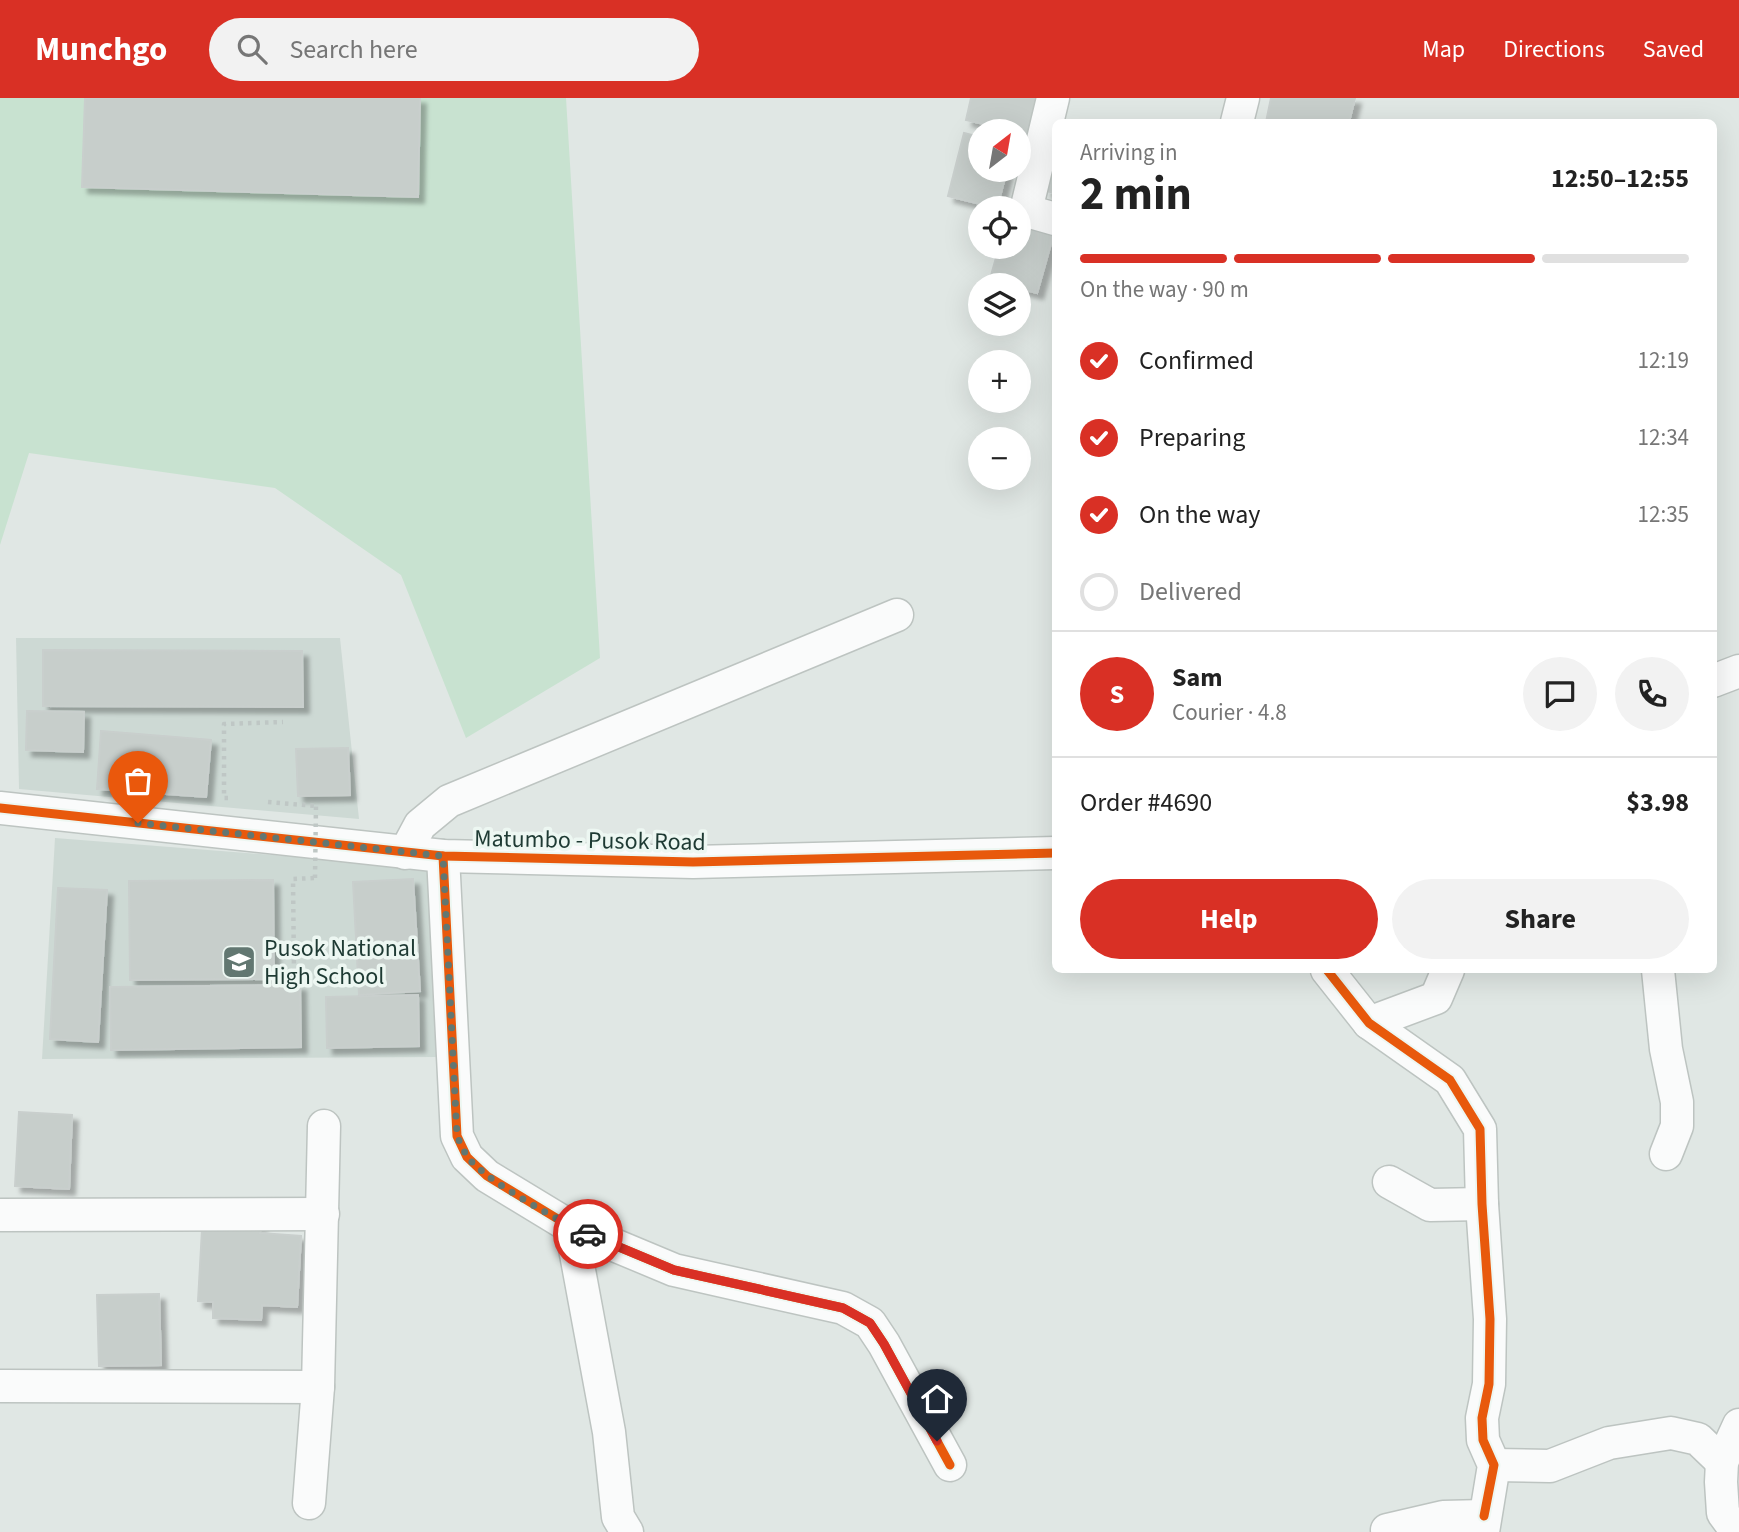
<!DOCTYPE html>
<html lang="en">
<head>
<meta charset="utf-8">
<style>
	:root { --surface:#fff; --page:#f2f2f2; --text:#222; --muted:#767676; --line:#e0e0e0; --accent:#d93025 }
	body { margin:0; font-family:"Source Sans 3",sans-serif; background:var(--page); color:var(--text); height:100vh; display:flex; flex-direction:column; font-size:26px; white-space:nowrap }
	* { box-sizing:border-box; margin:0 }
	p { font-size:23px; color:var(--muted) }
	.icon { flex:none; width:38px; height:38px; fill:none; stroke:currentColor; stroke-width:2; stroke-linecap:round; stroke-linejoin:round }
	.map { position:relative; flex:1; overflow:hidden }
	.details { position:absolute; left:1052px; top:21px; width:665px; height:854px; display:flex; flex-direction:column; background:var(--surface); border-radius:10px; box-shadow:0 7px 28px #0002 }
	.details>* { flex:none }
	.needle { width:46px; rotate:31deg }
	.fabs { position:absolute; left:968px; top:21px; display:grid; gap:14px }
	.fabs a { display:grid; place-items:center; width:63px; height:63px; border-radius:50%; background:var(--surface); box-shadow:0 7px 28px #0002; font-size:35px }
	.pin { position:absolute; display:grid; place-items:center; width:60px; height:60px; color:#fff; margin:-72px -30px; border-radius:50% 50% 50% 0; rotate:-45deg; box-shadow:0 0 7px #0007 }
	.pin .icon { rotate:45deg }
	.courier { position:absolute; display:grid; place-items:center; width:70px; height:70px; margin:-35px; border:5px solid #d93025; border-radius:50%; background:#fff; color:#222; box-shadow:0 2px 9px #0007 }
	.head em { font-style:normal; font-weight:700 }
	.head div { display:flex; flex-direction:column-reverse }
	.head { display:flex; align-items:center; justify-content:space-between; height:119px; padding:0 28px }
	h1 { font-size:46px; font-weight:700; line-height:52px }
	.bar { display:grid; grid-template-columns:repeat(4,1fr); gap:10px 7px; align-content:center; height:84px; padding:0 28px }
	.bar i { height:9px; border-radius:5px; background:var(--line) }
	.bar .current { background:var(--accent) }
	.bar p { grid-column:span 4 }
	.line { display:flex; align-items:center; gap:18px; padding:0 28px; border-top:2px solid var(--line) }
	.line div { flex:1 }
	.round { display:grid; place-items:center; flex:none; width:74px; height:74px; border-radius:37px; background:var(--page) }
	ol { padding:0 28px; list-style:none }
	li { display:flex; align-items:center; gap:21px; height:77px }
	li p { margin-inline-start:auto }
	li .icon { padding:7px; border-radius:50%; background:var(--accent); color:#fff; stroke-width:4 }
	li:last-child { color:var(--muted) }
	li i { width:38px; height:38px; border:4px solid var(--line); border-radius:50% }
	.cta { display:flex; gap:14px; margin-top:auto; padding:14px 28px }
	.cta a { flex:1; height:80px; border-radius:42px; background:var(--accent); color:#fff; font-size:28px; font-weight:700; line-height:80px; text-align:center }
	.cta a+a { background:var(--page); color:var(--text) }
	header { display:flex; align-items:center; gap:42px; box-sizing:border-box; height:98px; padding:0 35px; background:var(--accent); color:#fff }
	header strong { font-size:33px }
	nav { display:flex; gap:38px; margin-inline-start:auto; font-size:24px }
	.search { width:490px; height:63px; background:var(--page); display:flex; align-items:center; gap:18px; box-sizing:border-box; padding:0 24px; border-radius:38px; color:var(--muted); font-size:26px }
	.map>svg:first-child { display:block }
	.built { fill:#cdd9d4 }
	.garden { fill:#c8e2d0 }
	.building { fill:#c7cecb; stroke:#c9cfcd; stroke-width:2; filter:url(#shadow) }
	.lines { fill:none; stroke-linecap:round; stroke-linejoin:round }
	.minor-casing { stroke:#bdc4c1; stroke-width:35 }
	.path { stroke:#bfc7c5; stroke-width:4.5; stroke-dasharray:3.5 5; stroke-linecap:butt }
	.minor { stroke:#fafbfb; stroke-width:32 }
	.path-bridge { stroke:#bfc7c5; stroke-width:4.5; stroke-dasharray:3.5 5; stroke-linecap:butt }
	.cycleway-casing { stroke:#edf7f2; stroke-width:13 }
	.cycleway { stroke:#e8590c; stroke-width:9 }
	.done { stroke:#627771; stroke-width:7; stroke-dasharray:0 12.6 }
	.route { stroke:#d93025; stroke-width:9 }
	.labels { text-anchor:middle; stroke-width:7; stroke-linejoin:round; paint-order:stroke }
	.street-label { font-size:24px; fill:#1e3a33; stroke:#edf7f2 }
	.poi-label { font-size:24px; fill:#1e3a33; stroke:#edf7f2; text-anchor:start }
</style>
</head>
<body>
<header>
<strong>Munchgo</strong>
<div class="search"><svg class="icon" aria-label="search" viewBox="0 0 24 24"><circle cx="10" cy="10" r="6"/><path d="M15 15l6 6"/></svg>Search here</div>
<nav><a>Map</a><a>Directions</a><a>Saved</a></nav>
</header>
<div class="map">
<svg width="1739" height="1434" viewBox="0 0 1739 1434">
	<defs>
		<filter id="shadow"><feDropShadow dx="6" dy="6" stdDeviation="2" flood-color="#0004"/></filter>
	</defs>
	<rect width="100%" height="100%" fill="#e0e7e4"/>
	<g class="built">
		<path d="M16,540H340L359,721L19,691Z"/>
		<path d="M55,740L427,769L436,959L42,961Z"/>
	</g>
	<path class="garden" d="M0,0H566L600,560L466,640L401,477L275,390L29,355L0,447Z"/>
	<g class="building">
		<path d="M85,0H420L418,99L82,89Z"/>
		<path d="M971,0H1037L1029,36L966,22Z"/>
		<path d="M1271,0H1355L1349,24H1266Z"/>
		<path d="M964,35L980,39V72H1007L997,110L948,98Z"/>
		<path d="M1055,55V95L1046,93Z"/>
		<path d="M1018,125L1054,135L1037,195L1018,190V187L990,181L999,149H1018Z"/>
		<path d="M43,552L302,553L303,609L43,608Z"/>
		<path d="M27,613L84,614L83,654L26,652Z"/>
		<path d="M101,633L211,642L206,699L97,691Z"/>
		<path d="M348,650L350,697L298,698L296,651Z"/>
		<path d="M413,781L420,893L359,897L353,784Z"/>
		<path d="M273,782L274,881L130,882L129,783Z"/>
		<path d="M58,790L107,792L98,944L50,941Z"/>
		<path d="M300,887L301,949L111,952L110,889Z"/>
		<path d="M418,897L419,948L327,950L326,899Z"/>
		<path d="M19,1014L72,1017L69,1091L15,1088Z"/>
		<path d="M234,1122L261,1124L260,1135L301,1138L297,1209L262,1207L261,1222L213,1220V1204L198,1203L202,1132L234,1133Z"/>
		<path d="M159,1196L161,1267L99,1268L97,1197Z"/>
	</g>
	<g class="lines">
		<g class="minor-casing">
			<g id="minor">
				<path d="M1053,0L1028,104L1034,115L1055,121"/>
				<path d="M1237,24L1243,0"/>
				<path d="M1713,583L1739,573"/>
				<path d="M0,710L443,758L693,764L1055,755"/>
				<path d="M405,755L420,727L449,703L897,517"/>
				<path d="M443,758L457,1038L467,1059L487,1078L571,1129L674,1172L843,1210L870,1225L884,1246L950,1367"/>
				<path d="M1327,872L1369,925L1450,982L1480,1031L1482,1106L1490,1221L1489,1286L1482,1320L1483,1342L1494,1367L1483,1434"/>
				<path d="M1658,872L1666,951L1677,1004V1028L1666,1056"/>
				<path d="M1369,925L1436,900L1448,872"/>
				<path d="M1389,1084L1430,1107L1482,1106"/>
				<path d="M0,1117L323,1116"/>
				<path d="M571,1129L609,1334L618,1419L627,1434"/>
				<path d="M0,1288L318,1289"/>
				<path d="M1494,1367L1550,1368L1609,1345L1671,1335L1698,1341L1722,1364"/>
				<path d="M309,1405L318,1289L324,1028"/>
				<path d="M1387,1432L1443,1419L1484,1418"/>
				<path d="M1737,1434L1723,1415L1721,1384L1722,1364L1739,1327"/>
			</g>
		</g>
		<g class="path">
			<path d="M228,700H224V626L283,624"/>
			<path d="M268,704L316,708"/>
			<path d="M294,874L293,781L315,780"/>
		</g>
		<use href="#minor" class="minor"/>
		<path class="path-bridge" d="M315,780L316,708"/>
		<g class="cycleway-casing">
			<g id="cycleway">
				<path d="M0,710L443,758L693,764L1055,755"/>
				<path d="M443,758L457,1038L467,1059L487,1078L571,1129L674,1172L843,1210L870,1225L884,1246L950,1367"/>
				<path d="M1327,872L1369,925L1450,982L1480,1031L1482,1106L1490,1221L1489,1286L1482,1320L1483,1342L1494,1367L1484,1418"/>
			</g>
		</g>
		<use href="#cycleway" class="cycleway"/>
	</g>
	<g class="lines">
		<path class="done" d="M138,725L443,758L457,1038C460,1044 463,1052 467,1058C481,1080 562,1125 588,1136"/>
		<path class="route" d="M588,1136L674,1172L843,1210L870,1225L884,1246L937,1343"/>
	</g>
	<defs>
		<g id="school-square" transform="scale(1.75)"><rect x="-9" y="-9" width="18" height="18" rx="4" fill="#627771" stroke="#edf7f2"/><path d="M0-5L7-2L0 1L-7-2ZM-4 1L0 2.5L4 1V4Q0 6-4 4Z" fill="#fff"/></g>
	</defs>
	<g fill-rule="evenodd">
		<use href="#school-square" x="239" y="864"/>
	</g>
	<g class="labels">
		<g class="street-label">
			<text transform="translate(590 742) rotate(1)" y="8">Matumbo - Pusok Road</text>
		</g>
		<g class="poi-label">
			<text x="264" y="858">Pusok National<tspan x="264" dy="28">High School</tspan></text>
		</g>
	</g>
</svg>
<div class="fabs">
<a><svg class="needle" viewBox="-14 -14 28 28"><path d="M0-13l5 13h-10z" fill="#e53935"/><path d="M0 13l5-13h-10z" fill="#767676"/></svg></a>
<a><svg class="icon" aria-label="locate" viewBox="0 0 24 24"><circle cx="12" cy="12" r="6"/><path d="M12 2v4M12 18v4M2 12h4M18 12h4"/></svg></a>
<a><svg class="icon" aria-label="layers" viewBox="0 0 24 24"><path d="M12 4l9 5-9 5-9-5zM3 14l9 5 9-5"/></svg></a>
<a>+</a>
<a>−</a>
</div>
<div class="pin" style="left:138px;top:725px;background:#ea580c"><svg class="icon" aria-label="bag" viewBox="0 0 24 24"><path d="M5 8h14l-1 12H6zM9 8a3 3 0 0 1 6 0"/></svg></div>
<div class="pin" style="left:937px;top:1343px;background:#1f2937"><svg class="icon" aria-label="home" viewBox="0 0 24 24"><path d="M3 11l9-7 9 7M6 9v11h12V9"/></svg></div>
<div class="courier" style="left:588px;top:1136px"><svg class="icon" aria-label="car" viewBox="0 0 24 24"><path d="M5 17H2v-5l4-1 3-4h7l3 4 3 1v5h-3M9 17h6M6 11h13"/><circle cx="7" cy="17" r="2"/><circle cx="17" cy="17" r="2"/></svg></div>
<section class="details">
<div class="head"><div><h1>2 min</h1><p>Arriving in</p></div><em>12:50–12:55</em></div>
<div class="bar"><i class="current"></i><i class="current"></i><i class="current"></i><i></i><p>On the way · 90 m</p></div>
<ol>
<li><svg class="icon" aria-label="check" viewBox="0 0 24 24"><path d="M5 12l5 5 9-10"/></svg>Confirmed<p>12:19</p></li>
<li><svg class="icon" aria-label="check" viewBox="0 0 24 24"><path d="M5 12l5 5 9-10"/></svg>Preparing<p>12:34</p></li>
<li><svg class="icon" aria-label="check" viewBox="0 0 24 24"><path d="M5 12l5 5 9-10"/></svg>On the way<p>12:35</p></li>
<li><i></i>Delivered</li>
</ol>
<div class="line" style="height:126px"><b class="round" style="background:var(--accent);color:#fff">S</b><div><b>Sam</b><p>Courier · 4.8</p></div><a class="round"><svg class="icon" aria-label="chat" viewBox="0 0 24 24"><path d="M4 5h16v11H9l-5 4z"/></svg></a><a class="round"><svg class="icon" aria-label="phone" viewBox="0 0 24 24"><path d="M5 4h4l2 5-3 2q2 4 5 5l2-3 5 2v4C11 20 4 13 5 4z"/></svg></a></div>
<div class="line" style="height:91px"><div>Order #4690</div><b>$3.98</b></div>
<div class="cta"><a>Help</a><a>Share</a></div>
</section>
</div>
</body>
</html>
